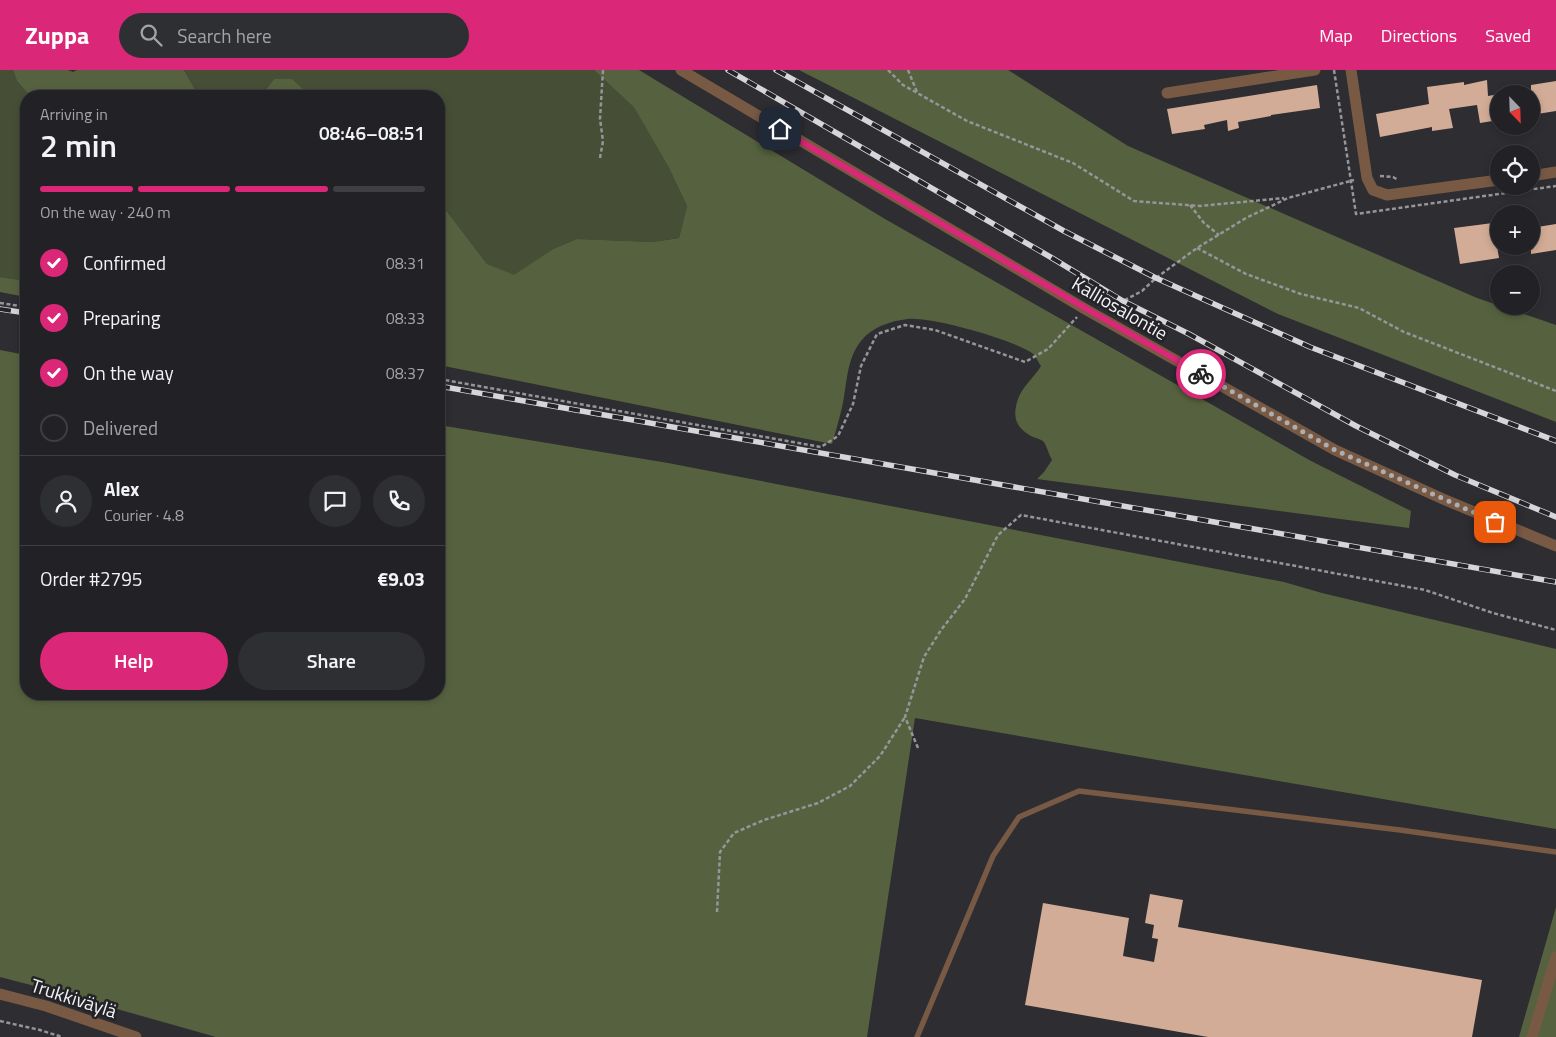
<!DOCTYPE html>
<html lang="en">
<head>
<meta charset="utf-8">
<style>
	:root { --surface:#222226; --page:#2e2f32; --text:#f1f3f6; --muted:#a2a4a7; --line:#3f3f43; --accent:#db2777 }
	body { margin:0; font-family:"Titillium Web",sans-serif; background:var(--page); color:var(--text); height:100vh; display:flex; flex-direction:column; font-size:19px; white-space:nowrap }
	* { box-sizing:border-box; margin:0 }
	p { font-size:16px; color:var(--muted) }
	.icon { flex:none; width:28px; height:28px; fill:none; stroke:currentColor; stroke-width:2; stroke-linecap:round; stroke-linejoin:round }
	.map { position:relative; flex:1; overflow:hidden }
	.side { position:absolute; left:20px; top:20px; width:425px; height:610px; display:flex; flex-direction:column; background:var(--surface); border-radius:20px; box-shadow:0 2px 8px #0003,0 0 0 1px var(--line) }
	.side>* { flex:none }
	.needle { width:32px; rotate:157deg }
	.fabs { position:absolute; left:1490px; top:15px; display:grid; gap:10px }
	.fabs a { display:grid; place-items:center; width:50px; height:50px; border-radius:50%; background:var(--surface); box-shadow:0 2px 8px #0003,0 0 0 1px var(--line); font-size:25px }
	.pin { position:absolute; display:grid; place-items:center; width:42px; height:42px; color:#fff; margin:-21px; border-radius:10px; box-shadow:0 2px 8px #0006 }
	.courier { position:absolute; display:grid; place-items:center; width:50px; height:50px; margin:-25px; border:4px solid #db2777; border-radius:50%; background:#fff; color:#222; box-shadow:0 1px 6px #0007 }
	.summary em { font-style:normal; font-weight:600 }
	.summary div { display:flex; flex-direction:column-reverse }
	.summary { display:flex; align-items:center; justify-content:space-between; height:85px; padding:0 20px }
	h1 { font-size:32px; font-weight:600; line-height:38px }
	.bar { display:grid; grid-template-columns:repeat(4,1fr); gap:8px 5px; align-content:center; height:60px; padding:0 20px }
	.bar i { height:6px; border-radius:4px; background:var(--line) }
	.bar .on { background:var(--accent) }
	.bar p { grid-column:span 4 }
	.line { display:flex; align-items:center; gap:12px; padding:0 20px; border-top:1px solid var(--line) }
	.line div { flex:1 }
	.round { display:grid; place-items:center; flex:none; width:52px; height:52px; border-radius:26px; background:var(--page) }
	ol { padding:0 20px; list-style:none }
	li { display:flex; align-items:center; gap:15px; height:55px }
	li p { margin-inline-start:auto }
	li .icon { padding:5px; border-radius:50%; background:var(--accent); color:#fff; stroke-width:4 }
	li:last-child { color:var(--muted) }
	li i { width:28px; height:28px; border:2px solid var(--line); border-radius:50% }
	.button { display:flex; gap:10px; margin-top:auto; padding:10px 20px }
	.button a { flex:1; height:58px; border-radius:30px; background:var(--accent); color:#fff; font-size:20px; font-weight:600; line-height:58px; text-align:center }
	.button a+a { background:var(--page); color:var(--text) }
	header { display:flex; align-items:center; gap:30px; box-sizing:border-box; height:70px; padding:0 25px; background:var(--accent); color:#fff }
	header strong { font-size:24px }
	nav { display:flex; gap:28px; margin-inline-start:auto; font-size:18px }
	.search { width:350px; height:45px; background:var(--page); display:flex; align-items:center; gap:12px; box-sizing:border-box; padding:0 18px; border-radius:28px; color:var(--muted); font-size:19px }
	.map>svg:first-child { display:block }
	.green { fill:#464f36 }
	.forest { fill:#56623f }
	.building { fill:#d2ac96 }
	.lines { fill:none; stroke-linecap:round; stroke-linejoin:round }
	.path { stroke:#969599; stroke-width:2.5; stroke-dasharray:4 2.5; stroke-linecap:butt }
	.lane { stroke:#785a44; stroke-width:5.5 }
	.street { stroke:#785a44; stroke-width:11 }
	.rail-casing { stroke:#d6d6da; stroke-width:5.5 }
	.rail { stroke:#242328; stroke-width:4; stroke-dasharray:11; stroke-linecap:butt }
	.done { stroke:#aeaeb1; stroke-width:5; stroke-dasharray:0 9 }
	.route { stroke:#db2777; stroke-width:6 }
	.labels { text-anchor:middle; stroke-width:5; stroke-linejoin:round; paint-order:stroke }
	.street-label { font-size:19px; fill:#f3f3f6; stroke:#242328 }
</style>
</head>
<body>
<header>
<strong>Zuppa</strong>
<div class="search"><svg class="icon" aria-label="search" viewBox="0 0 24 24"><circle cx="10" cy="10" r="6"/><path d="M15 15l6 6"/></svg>Search here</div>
<nav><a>Map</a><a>Directions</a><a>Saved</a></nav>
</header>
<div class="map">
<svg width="1556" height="967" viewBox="0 0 1556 967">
	<rect width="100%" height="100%" fill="#2e2d32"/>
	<g class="green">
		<path d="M0,0H13L17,11L30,26H26V211L0,207Z"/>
		<path d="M184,0H594L634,36L669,98L687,136L679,168L653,172L577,169L553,179L514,206L487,194L439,131V26H308L305,21L274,9L261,26H206L196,21Z"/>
	</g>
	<g class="forest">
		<path d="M13,0H68L73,2L77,0H184L196,21L206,26H30L17,11Z"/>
		<path d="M594,0H639L885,149L1311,391L1411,441L1409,458L1037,409L1044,402L1052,390C1049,385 1047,377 1044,372C1042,370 1037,368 1033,367C1018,359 1012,350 1017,332C1021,317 1034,308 1041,296C1038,292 1036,286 1032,283C1014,270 930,246 908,249C890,251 872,257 861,271C847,288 847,312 843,333C840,347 836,360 832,374L439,295V131L487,194L514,205L553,179L577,169L653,172L679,168L687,136L669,98L634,37Z"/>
		<path d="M799,0H1008L1128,76L1477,228L1556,255V352L1278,244Z"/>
		<path d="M274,9H292L305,21L308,26H261Z"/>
		<path d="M0,207L26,211V227L0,222Z"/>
		<path d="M0,280L26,285V624H439V355L668,393L1284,512L1322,523L1556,579V759L915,648L867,967H216L50,920L0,907Z"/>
		<path d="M1556,837V967H1519Z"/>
	</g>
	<g class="building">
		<path d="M1487,10L1488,26L1499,24V50L1480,53L1477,35L1449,39L1453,58L1432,61V57L1380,67L1376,44L1429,34L1427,17L1464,12V15Z"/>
		<path d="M1556,11V41L1531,45V15Z"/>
		<path d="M1317,15L1320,38L1271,45V46L1238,52L1239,58L1228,61L1227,50L1204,55L1205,59L1172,64L1167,39Z"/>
		<path d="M1493,153L1499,188L1460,194L1454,158Z"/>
		<path d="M1556,154V180L1531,184V158Z"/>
		<path d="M1150,824L1183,830L1178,857L1482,910L1472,967H1208L1025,935L1043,833L1129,848L1123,886L1154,892L1158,869L1152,868L1154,855L1145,853Z"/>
	</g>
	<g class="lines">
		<g class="path">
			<path d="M888,0L903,15L967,51L1073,93L1134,131L1200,136L1284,128"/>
			<path d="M908,0L917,22"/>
			<path d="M1334,0L1356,144L1556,116"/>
			<path d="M600,88L603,71L600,49L603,0"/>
			<path d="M1380,106L1393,107L1398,110"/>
			<path d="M1190,135L1204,153L1219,165"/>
			<path d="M1197,178L1246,204L1301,224L1359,238L1404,262L1556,321"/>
			<path d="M0,233L26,237"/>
			<path d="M1106,236L1123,231L1142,221L1156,208L1197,178L1246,148L1288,128L1354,110"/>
			<path d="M439,309L821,377L838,366L853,334L861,296L877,264L905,255L935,260L1025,292L1048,279L1077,247"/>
			<path d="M918,678L905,647L924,587L941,560L965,529L998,465L1021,445L1425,520L1493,543L1556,560"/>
			<path d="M717,842L720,782L734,763L764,750L818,733L850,716L880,686L905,647"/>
			<path d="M0,951L40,960L62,967"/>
		</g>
		<path class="lane" d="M917,967L993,786L1019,747L1079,721L1400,760L1556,782"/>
		<g class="street">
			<path d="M681,0L1085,239L1335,380L1443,429L1556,476"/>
			<path d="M1351,0L1367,108L1373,120L1387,125L1499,110"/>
			<path d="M1167,23L1315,0"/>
			<path d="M1531,106L1556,102"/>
			<path d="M0,924L46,936L136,967"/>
			<path d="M1532,967L1556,887"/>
		</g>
		<g class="rail-casing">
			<g id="rail">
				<path d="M728,0L1052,188L1123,231L1189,264L1356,356L1455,405L1556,447"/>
				<path d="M776,0L1064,161L1156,208L1310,277L1556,371"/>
				<path d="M0,239L26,243"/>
				<path d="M439,316L1556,512"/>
			</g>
		</g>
		<use href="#rail" class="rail"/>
	</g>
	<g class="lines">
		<path class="done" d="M1201,304L1335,380L1495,452"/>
		<path class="route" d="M780,59L1085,238L1201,304"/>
	</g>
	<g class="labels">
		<g class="street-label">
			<text transform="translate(1120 238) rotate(30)" y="7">Kalliosalontie</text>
			<text transform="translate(74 928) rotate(18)" y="7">Trukkiväylä</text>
		</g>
	</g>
</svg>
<div class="fabs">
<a><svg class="needle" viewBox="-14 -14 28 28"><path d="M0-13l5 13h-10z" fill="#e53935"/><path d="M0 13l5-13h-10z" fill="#a2a4a7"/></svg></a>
<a><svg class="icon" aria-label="locate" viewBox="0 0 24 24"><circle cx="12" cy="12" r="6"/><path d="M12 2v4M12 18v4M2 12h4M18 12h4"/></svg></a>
<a>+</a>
<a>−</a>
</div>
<div class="pin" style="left:1495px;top:452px;background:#ea580c"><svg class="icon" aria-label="bag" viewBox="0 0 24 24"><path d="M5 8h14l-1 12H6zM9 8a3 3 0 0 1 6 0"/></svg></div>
<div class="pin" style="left:780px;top:59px;background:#1f2937"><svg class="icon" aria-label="home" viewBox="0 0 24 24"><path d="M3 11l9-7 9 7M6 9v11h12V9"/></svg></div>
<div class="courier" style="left:1201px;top:304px"><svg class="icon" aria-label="bike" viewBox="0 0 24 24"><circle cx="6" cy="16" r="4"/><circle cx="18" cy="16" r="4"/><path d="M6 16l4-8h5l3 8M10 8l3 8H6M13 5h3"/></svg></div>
<section class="side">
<div class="summary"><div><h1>2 min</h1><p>Arriving in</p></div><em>08:46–08:51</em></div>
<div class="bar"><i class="on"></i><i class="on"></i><i class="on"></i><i></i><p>On the way · 240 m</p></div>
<ol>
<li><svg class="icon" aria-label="check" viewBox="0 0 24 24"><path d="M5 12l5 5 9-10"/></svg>Confirmed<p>08:31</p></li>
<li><svg class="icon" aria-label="check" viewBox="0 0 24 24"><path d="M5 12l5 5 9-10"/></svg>Preparing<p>08:33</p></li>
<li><svg class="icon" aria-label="check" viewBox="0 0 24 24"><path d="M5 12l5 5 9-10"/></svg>On the way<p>08:37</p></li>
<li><i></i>Delivered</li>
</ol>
<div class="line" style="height:90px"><a class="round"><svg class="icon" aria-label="person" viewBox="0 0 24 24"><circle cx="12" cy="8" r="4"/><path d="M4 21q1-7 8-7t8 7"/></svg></a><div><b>Alex</b><p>Courier · 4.8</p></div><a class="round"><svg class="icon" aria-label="chat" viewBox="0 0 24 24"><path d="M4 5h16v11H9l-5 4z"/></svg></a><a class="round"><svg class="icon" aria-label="phone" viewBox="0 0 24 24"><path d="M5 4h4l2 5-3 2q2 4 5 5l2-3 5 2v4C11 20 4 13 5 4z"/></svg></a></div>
<div class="line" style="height:65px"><div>Order #2795</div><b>€9.03</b></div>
<div class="button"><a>Help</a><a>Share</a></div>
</section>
</div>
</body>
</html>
